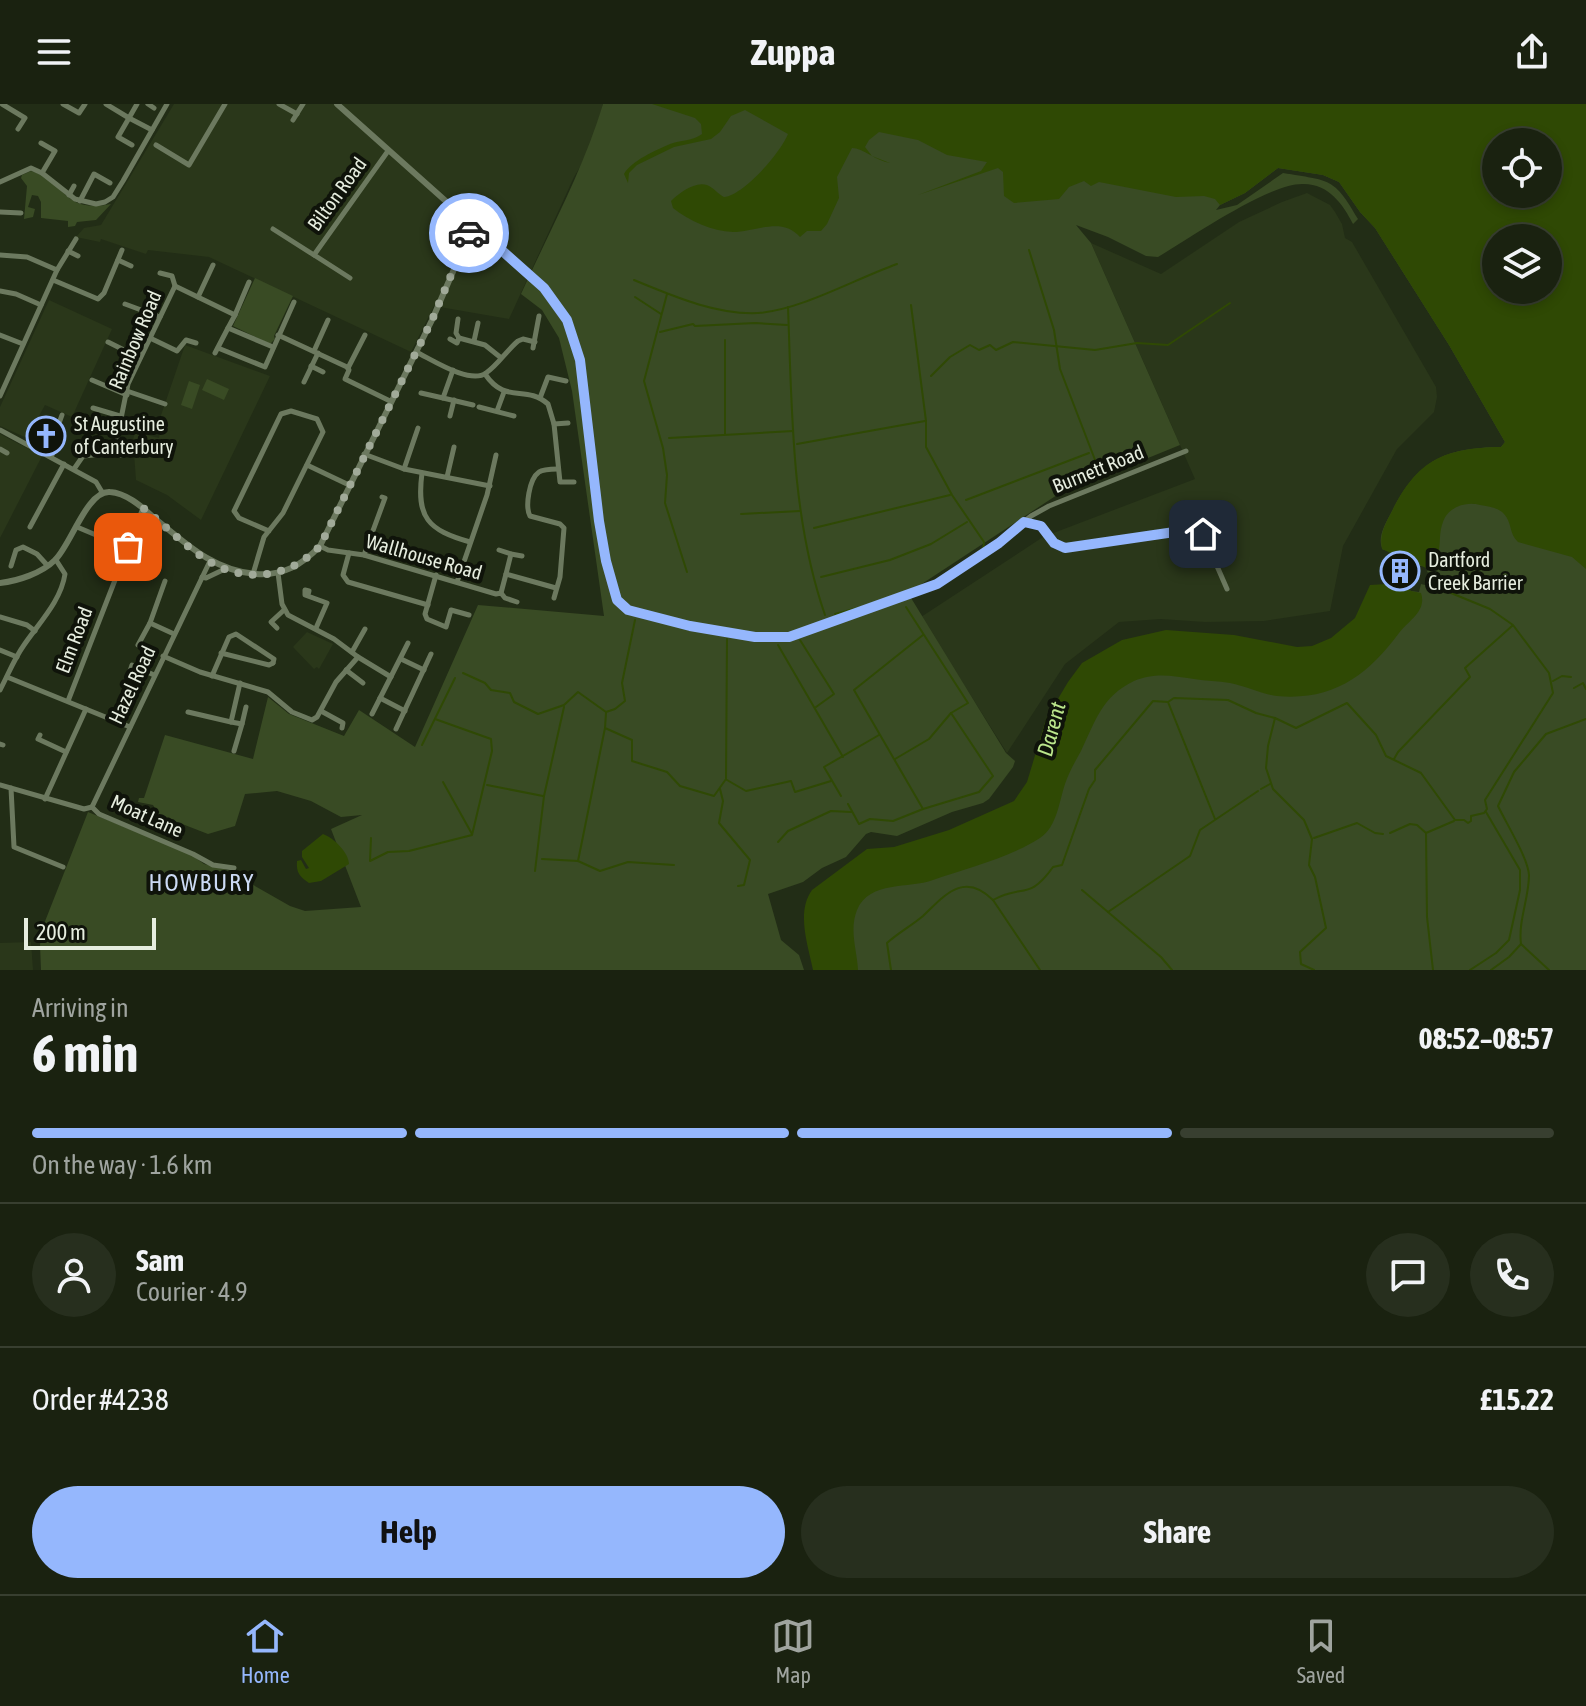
<!DOCTYPE html>
<html lang="en">
<head>
<meta charset="utf-8">
<style>
	:root { --surface:#1a2210; --page:#272f1e; --text:#f1f3f6; --muted:#9fa49f; --line:#383f30; --accent:#95b7fd }
	body { margin:0; font-family:"Asap Condensed",sans-serif; background:var(--page); color:var(--text); height:100vh; display:flex; flex-direction:column; font-size:30px; white-space:nowrap }
	* { box-sizing:border-box; margin:0 }
	p { font-size:26px; color:var(--muted) }
	.icon { flex:none; width:44px; height:44px; fill:none; stroke:currentColor; stroke-width:2; stroke-linecap:round; stroke-linejoin:round }
	.map { position:relative; height:866px; overflow:hidden }
	.panel { display:flex; flex-direction:column; background:var(--surface); flex:1 }
	.panel>* { flex:none }
	.tools { position:absolute; left:1482px; top:24px; display:grid; gap:16px }
	.tools a { display:grid; place-items:center; width:80px; height:80px; border-radius:50%; background:var(--surface); box-shadow:0 4px 12px #0003,0 0 0 2px var(--line); font-size:40px }
	.scale { position:absolute; left:24px; bottom:20px; width:132px; box-sizing:border-box; padding-left:8px; border:4px solid #e6eddf; border-top:0; font-size:22px; line-height:28px; white-space:nowrap; color:#e6eddf; -webkit-text-stroke:6px #0f130a; paint-order:stroke }
	.pin { position:absolute; display:grid; place-items:center; width:68px; height:68px; color:#fff; margin:-34px; border-radius:16px; box-shadow:0 4px 12px #0006 }
	.courier { position:absolute; display:grid; place-items:center; width:80px; height:80px; margin:-40px; border:6px solid #95b7fd; border-radius:50%; background:#fff; color:#222; box-shadow:0 2px 10px #0007 }
	.head em { font-style:normal; font-weight:700 }
	.head div { display:flex; flex-direction:column-reverse }
	.head { display:flex; align-items:center; justify-content:space-between; height:136px; padding:0 32px }
	h1 { font-size:52px; font-weight:700; line-height:60px }
	.bar { display:grid; grid-template-columns:repeat(4,1fr); gap:12px 8px; align-content:center; height:96px; padding:0 32px }
	.bar i { height:10px; border-radius:6px; background:var(--line) }
	.bar .active { background:var(--accent) }
	.bar p { grid-column:span 4 }
	.line { display:flex; align-items:center; gap:20px; padding:0 32px; border-top:2px solid var(--line) }
	.line div { flex:1 }
	.round { display:grid; place-items:center; flex:none; width:84px; height:84px; border-radius:42px; background:var(--page) }
	.action { display:flex; gap:16px; margin-top:auto; padding:16px 32px }
	.action a { flex:1; height:92px; border-radius:48px; background:var(--accent); color:#111; font-size:32px; font-weight:700; line-height:92px; text-align:center }
	.action a+a { background:var(--page); color:var(--text) }
	header { display:flex; justify-content:space-between; align-items:center; height:104px; padding:0 32px; background:var(--surface); font-size:36px; font-weight:700 }
	.menu { display:flex; justify-content:space-around; align-items:center; height:112px; border-top:2px solid var(--line); background:var(--surface); font-size:22px; color:var(--muted) }
	.menu a { display:grid; justify-items:center; gap:4px }
	.menu .active { color:var(--accent) }
	.map>svg:first-child { display:block }
	.built { fill:#2a371a }
	.green { fill:#394b24 }
	.water { fill:#2f4904; fill-rule:evenodd }
	.lines { fill:none; stroke-linecap:round; stroke-linejoin:round }
	.stream { stroke:#2f4904; stroke-width:2 }
	.minor { stroke:#6c795f; stroke-width:5 }
	.tertiary { stroke:#6c795f; stroke-width:6 }
	.done { stroke:#a1aa99; stroke-width:8; stroke-dasharray:0 14.4 }
	.route { stroke:#95b7fd; stroke-width:10 }
	.labels { text-anchor:middle; stroke-width:8; stroke-linejoin:round; paint-order:stroke }
	.street-label { font-size:20px; fill:#e6eddf; stroke:#0f130a }
	.poi-label { font-size:20px; fill:#e6eddf; stroke:#0f130a; text-anchor:start }
	.water-label { font-size:22px; font-style:italic; fill:#bbe68c; stroke:#0f130a }
	.quarter-label { font-size:24px; letter-spacing:2px; fill:#ccdaf5; stroke:#0f130a }
</style>
</head>
<body>
<header><svg class="icon" aria-label="menu" viewBox="0 0 24 24"><path d="M4 6h16M4 12h16M4 18h16"/></svg>Zuppa<svg class="icon" aria-label="share" viewBox="0 0 24 24"><path d="M12 15V3M7 8l5-5 5 5M5 13v7h14v-7"/></svg></header>
<div class="map">
<svg width="1586" height="866" viewBox="0 0 1586 866">
	<rect width="100%" height="100%" fill="#222d16"/>
	<g class="built">
		<path d="M174,0H603L590,46L574,73L509,215L434,202L411,248L209,153L148,146L146,150L101,135L100,138L76,133L84,124L101,121Z"/>
		<path d="M1307,89L1330,101L1335,108L1342,120L1345,134L1352,138L1436,283L1437,293L1434,308L1397,345L1343,442L1330,507L1264,517L1205,518L1161,515L1119,518L1065,560L1007,649L921,513L1043,433L1195,375L1091,139L1161,170L1239,118L1282,98Z"/>
		<path d="M49,196L112,225L72,313L45,301L27,334L0,322V303Z"/>
		<path d="M185,241L270,272L201,416L167,391L136,376L134,349L130,348L135,328L159,334L160,327L156,326Z"/>
		<path d="M0,330L42,352L0,434Z"/>
		<path d="M307,528L333,540L319,565L317,563L314,565L293,543Z"/>
		<path d="M31,838L33,866H0V839Z"/>
	</g>
	<g class="green">
		<path d="M603,0H941L1333,53L1524,358L1383,446C1377,435 1384,422 1390,411C1417,357 1442,344 1501,343L1505,338L1449,241L1375,124L1360,108L1339,78L1323,71L1278,64L1245,89L1220,101L1216,106L1237,101L1283,69C1330,77 1334,73 1358,115L1353,120C1343,100 1328,79 1302,80C1268,80 1190,134 1158,153L1146,152L1108,133L1076,121L1091,139L1180,341L1057,391L908,489L1006,649L1015,657L1013,663L989,695L983,699L952,708L897,732L871,728L866,730L846,753L822,764L803,778L768,790L781,836L799,851L804,866H41L40,841L42,825L88,708L190,750L204,760L227,766L290,802L305,807L361,803L331,725L362,711L341,713L311,697L277,687L245,690L235,722L208,730L159,711L153,701L138,698L139,694H144L165,631L253,655L268,593L289,610L344,632L359,606L415,643L478,501L604,512L572,287L559,234L542,206L521,190C549,128 584,64 603,0Z"/>
		<path d="M31,67C66,77 62,110 111,100L96,116L77,118L75,122L68,123V117L41,114V98L38,92L32,91L28,103L35,105L33,113L24,115L27,82L21,74L22,71Z"/>
		<path d="M255,174L293,192L274,232L275,235L270,240L233,222Z"/>
		<path d="M207,275L229,285L224,296L202,286Z"/>
		<path d="M189,277L200,281L192,305L181,301Z"/>
		<path d="M1438,395L1586,413V866H843L847,789L1039,703L1069,607L1140,558L1293,576L1406,483L1411,487L1419,488L1421,480L1445,486L1447,480L1443,474L1427,468L1429,463L1413,461Z"/>
	</g>
	<g class="water">
		<path d="M652,0H1586V465L1572,453L1518,438C1509,430 1512,418 1504,410C1499,404 1488,402 1480,401C1466,397 1448,403 1443,418C1436,436 1446,450 1426,464L1420,461L1413,462L1406,483L1411,487L1421,489C1427,507 1409,516 1399,529C1367,572 1333,597 1277,592C1261,590 1246,582 1230,579C1218,577 1206,577 1194,575C1173,572 1155,568 1134,577C1102,592 1095,618 1081,647C1075,658 1069,668 1065,680C1059,698 1057,723 1040,734C1009,754 967,764 933,776C909,785 870,776 857,806C849,826 857,846 858,866H813C808,841 796,808 812,786L867,745L894,743L949,726L1014,697L1027,678L1046,615L1068,578L1082,559L1122,536L1166,526L1234,531L1297,543L1312,542L1331,534L1355,514L1370,481L1387,480L1389,474L1394,472L1396,462L1395,451L1382,445C1379,432 1385,420 1391,409C1417,356 1443,344 1501,343L1505,338L1449,241L1375,124L1360,108L1339,78L1323,71L1278,64L1245,89L1220,101L1215,95L1204,92L1176,93L1099,78L1091,82L1084,77L1069,83L1059,95L1014,99L1004,92L1003,68L998,64L918,91L981,67L987,58L947,51L918,36L879,28L869,36L865,43L872,52L890,59C876,57 863,44 852,44L837,73L839,94L827,120L821,127H807L800,133C782,112 755,128 733,128C712,127 689,117 673,104L671,97C679,89 695,77 707,81C714,84 718,90 724,93C744,91 781,48 788,30L745,6L731,12L720,28L711,35L674,43L637,61L629,69L628,79L624,70C631,57 656,46 670,40C680,36 693,37 702,30L701,20L695,14ZM1548,38V90H1496V38ZM1548,134V186H1496V134Z"/>
		<path d="M323,730C334,734 349,749 349,760L321,777L309,779C300,773 296,769 297,757L301,756L306,765L309,764L302,753V747Z"/>
	</g>
	<g class="lines">
		<g class="stream">
			<path d="M1029,146L1054,226L1060,265L1102,374"/>
			<path d="M634,176C673,192 716,211 758,209C801,206 855,175 897,160"/>
			<path d="M667,190L644,277L663,344L667,371L665,399L687,468"/>
			<path d="M635,193L661,210"/>
			<path d="M911,201L926,317V343L952,391L984,438L983,446L935,478"/>
			<path d="M788,203C792,306 791,413 825,511"/>
			<path d="M660,228L693,220L695,222L755,219L787,221"/>
			<path d="M725,236V330"/>
			<path d="M931,272L950,253L970,241L979,246L990,241L996,246L1013,238L1095,246L1137,239L1168,241L1230,199"/>
			<path d="M669,334L793,327"/>
			<path d="M797,340L925,317"/>
			<path d="M966,396L1089,349"/>
			<path d="M741,410L800,407"/>
			<path d="M814,424L950,391"/>
			<path d="M821,473L890,456L931,440L967,418"/>
			<path d="M835,510L873,500"/>
			<path d="M800,536L834,590L816,603"/>
			<path d="M778,541L843,653"/>
			<path d="M463,569L485,579L491,586L510,589L514,598L538,610L564,601L578,588L606,608L615,605L625,597L622,579L635,516"/>
			<path d="M1553,577L1562,572L1571,573"/>
			<path d="M1574,584L1583,579L1586,585"/>
			<path d="M605,624L632,636V657L667,668L680,682L714,692L726,675L727,535"/>
			<path d="M422,641L455,574"/>
			<path d="M895,655L929,635L951,609L968,599L906,503"/>
			<path d="M1394,655L1398,648L1470,573L1465,564L1512,522"/>
			<path d="M727,676L746,687L791,677L795,688L831,677"/>
			<path d="M443,678L472,730"/>
			<path d="M487,681L543,692"/>
			<path d="M720,685L723,697L719,719L750,756L744,781L738,782"/>
			<path d="M1261,685L1270,680"/>
			<path d="M841,692L824,663L879,631"/>
			<path d="M848,700L859,720L870,715L893,717L923,705L979,688L993,672L951,609"/>
			<path d="M923,705L854,586L923,531"/>
			<path d="M1215,715L1168,598L1174,594L1228,596L1256,609L1275,614"/>
			<path d="M1390,729L1410,720L1417,721L1426,729L1454,717"/>
			<path d="M1426,729L1427,813L1433,866"/>
			<path d="M371,734L370,757L388,748L409,747L472,731L492,647L491,635L435,615"/>
			<path d="M1314,734L1357,719L1375,729L1383,730"/>
			<path d="M778,738L788,727L831,707L851,708"/>
			<path d="M542,755L578,757L600,767L628,758L674,761"/>
			<path d="M578,757L605,624L606,609"/>
			<path d="M535,767L544,692L564,603"/>
			<path d="M1082,786L1161,853L1172,866"/>
			<path d="M993,796C1023,779 1028,798 1053,763L1062,761L1089,685L1095,676V666L1153,597L1168,598"/>
			<path d="M1108,808L1190,752L1200,726L1258,687"/>
			<path d="M1521,840C1518,817 1529,794 1529,771C1528,754 1506,719 1498,702L1514,668L1546,630L1586,615"/>
			<path d="M891,866L887,839C898,829 911,822 923,812C945,791 964,767 993,796L1040,866"/>
			<path d="M1314,866L1301,860L1300,848L1326,824L1315,773L1309,761L1312,735L1304,716L1273,685L1266,664L1268,642L1275,614L1296,624L1347,599L1376,631L1386,652L1421,669L1455,716H1464L1468,719L1471,717V712L1484,709L1487,705L1485,696L1553,589L1549,569L1513,521L1490,505L1451,489"/>
			<path d="M1470,866L1496,849L1509,836L1520,786V766L1486,708"/>
			<path d="M1491,866L1509,853L1521,840L1549,866"/>
		</g>
		<g class="minor">
			<path d="M2,0L25,14L18,25"/>
			<path d="M63,0L79,9L85,0"/>
			<path d="M106,0L129,14L118,33L132,41"/>
			<path d="M137,0L129,14L152,26"/>
			<path d="M148,0L154,4"/>
			<path d="M279,0L297,10"/>
			<path d="M293,16L303,0"/>
			<path d="M41,39L55,47L42,69"/>
			<path d="M156,41L189,61L225,0"/>
			<path d="M0,78L31,64L42,69L75,95L96,100L105,98L113,93L123,77L167,0"/>
			<path d="M69,91L74,82"/>
			<path d="M80,97L94,70L110,79"/>
			<path d="M0,108L21,109"/>
			<path d="M472,124L480,127L544,184L567,216L580,256L599,417L606,457L617,496L628,506L676,520L755,533H789L937,480L977,455L1031,412L1049,402L1186,347"/>
			<path d="M273,125L314,151"/>
			<path d="M68,147L78,152"/>
			<path d="M0,151L27,153L57,166"/>
			<path d="M118,156L131,162"/>
			<path d="M160,169L172,172L175,182"/>
			<path d="M350,174L314,151L388,47"/>
			<path d="M53,176L98,195L104,189L122,146"/>
			<path d="M0,187L16,190L41,201"/>
			<path d="M198,193L213,161"/>
			<path d="M125,200L160,213"/>
			<path d="M235,211L249,178"/>
			<path d="M458,215L456,229L459,234"/>
			<path d="M0,231L23,240"/>
			<path d="M278,231L347,263L349,266L345,275L390,297"/>
			<path d="M150,234L177,247L186,236L196,239"/>
			<path d="M450,235L457,239L459,234L485,241L500,253"/>
			<path d="M474,237L478,219"/>
			<path d="M108,238L140,254"/>
			<path d="M218,244L265,263L294,198"/>
			<path d="M533,244L539,212"/>
			<path d="M314,247L328,216"/>
			<path d="M416,248C431,255 470,281 486,269C498,261 506,247 518,237L523,235L535,238"/>
			<path d="M215,249L228,224"/>
			<path d="M311,262L323,268"/>
			<path d="M348,264L365,231"/>
			<path d="M485,270C506,301 525,280 548,300L554,320L560,378H574"/>
			<path d="M92,276L127,291"/>
			<path d="M304,278L318,249"/>
			<path d="M127,287L165,300"/>
			<path d="M421,289L443,294L453,266"/>
			<path d="M0,292L57,166L76,135"/>
			<path d="M443,294L473,301"/>
			<path d="M540,294L548,273L566,277"/>
			<path d="M479,303L514,312"/>
			<path d="M93,304L120,312"/>
			<path d="M497,307L504,288"/>
			<path d="M450,312L454,296"/>
			<path d="M554,320L568,319"/>
			<path d="M118,322L134,325L139,313"/>
			<path d="M0,326L96,378L102,388"/>
			<path d="M0,345L7,349"/>
			<path d="M114,349L121,351"/>
			<path d="M364,350L404,365L490,382"/>
			<path d="M51,353L63,328L58,322L62,311"/>
			<path d="M307,361L349,381"/>
			<path d="M74,365L83,352L114,349L128,280L175,182L235,211L228,224L273,243"/>
			<path d="M404,365L418,324"/>
			<path d="M422,369C416,414 428,426 470,438"/>
			<path d="M447,373L454,343"/>
			<path d="M1025,418L1041,422L1054,439L1065,444L1195,425L1203,430L1227,485"/>
			<path d="M30,423L64,360"/>
			<path d="M77,423L96,431"/>
			<path d="M118,439L128,443"/>
			<path d="M320,442L328,446L364,451L496,490L501,489L505,494L517,498"/>
			<path d="M499,446L511,450L506,470"/>
			<path d="M349,449L343,471L348,478L428,501"/>
			<path d="M511,450L522,452"/>
			<path d="M364,451L385,394L382,393"/>
			<path d="M11,462L16,446L23,443L37,450L47,461"/>
			<path d="M278,469L282,500L288,511L334,535L358,553L391,573"/>
			<path d="M253,470L264,433L283,409L323,328L317,315L291,307L281,310L234,407L239,414L269,427"/>
			<path d="M436,471L425,510L427,515L446,523L451,506L469,511"/>
			<path d="M202,473L206,474L227,464"/>
			<path d="M457,478L487,391L496,351"/>
			<path d="M501,489L506,470L556,484"/>
			<path d="M308,491L309,487L305,486V491L327,499L316,524"/>
			<path d="M554,494L560,473L564,424L560,420L530,412C525,403 529,375 539,368C543,365 552,365 558,365"/>
			<path d="M0,513L27,521L35,527"/>
			<path d="M150,519L174,530"/>
			<path d="M277,524L271,518L284,506"/>
			<path d="M138,541L150,519L165,477"/>
			<path d="M0,546L17,553"/>
			<path d="M352,548L365,525"/>
			<path d="M221,549L269,561L273,559"/>
			<path d="M163,552L200,568L268,588L292,608L312,616L317,613L336,578L358,553"/>
			<path d="M401,555L424,566"/>
			<path d="M346,566L363,579"/>
			<path d="M130,567L132,561L154,571"/>
			<path d="M212,572L229,533L236,530L274,555L273,559"/>
			<path d="M7,573L130,623"/>
			<path d="M0,586C8,571 14,555 24,541C39,519 61,497 65,470L56,456"/>
			<path d="M380,594L405,607"/>
			<path d="M68,597L143,404"/>
			<path d="M321,607L343,619L342,624"/>
			<path d="M188,608L231,618L240,579"/>
			<path d="M372,610L408,539"/>
			<path d="M231,618L242,620L234,647"/>
			<path d="M242,620L246,603"/>
			<path d="M396,625L431,550"/>
			<path d="M40,631L38,635L66,648"/>
			<path d="M0,640L3,641"/>
			<path d="M0,681L84,705L92,703"/>
			<path d="M11,684L14,743L63,763"/>
			<path d="M45,695L86,605"/>
			<path d="M92,703L210,457"/>
			<path d="M92,703L99,710L193,750L213,761L234,764"/>
		</g>
		<path class="tertiary" d="M0,479C18,477 42,469 55,456C71,441 87,386 110,388C126,389 141,402 152,412C184,438 213,467 256,470C283,472 302,461 320,442L432,216L472,124L467,116L337,0"/>
	</g>
	<g class="lines">
		<path class="done" d="M128,443L143,404C166,422 187,445 212,459C249,480 292,472 320,442L432,216L469,129"/>
		<path class="route" d="M469,129L472,124L480,127L544,184L567,216L580,256L599,417L606,457L617,496L628,506L690,522L755,533H789L937,480L999,439L1024,418L1041,422L1054,439L1065,444L1195,425L1203,430"/>
	</g>
	<defs>
		<g id="church-ring" transform="scale(2)"><circle r="9.5" fill="#0f130a" stroke="#95b7fd" stroke-width="1.5"/><path d="M-1.2-6h2.4v3.5h3.3v2.4h-3.3V6h-2.4V-.1h-3.3v-2.4h3.3Z" fill="#95b7fd"/></g>
		<g id="building-ring" transform="scale(2)"><circle r="9.5" fill="#0f130a" stroke="#95b7fd" stroke-width="1.5"/><path d="M-4-6H4V6H1V3H-1V6H-4ZM-2.5-4.3h1.7v1.8h-1.7ZM.8-4.3h1.7v1.8H.8ZM-2.5-1h1.7V.8h-1.7ZM.8-1h1.7V.8H.8Z" fill="#95b7fd"/></g>
	</defs>
	<g fill-rule="evenodd">
		<use href="#church-ring" x="46" y="332"/>
		<use href="#building-ring" x="1400" y="467"/>
	</g>
	<g class="labels">
		<g class="street-label">
			<text transform="translate(337 90) rotate(-54)" y="7">Bilton Road</text>
			<text transform="translate(135 236) rotate(-67)" y="7">Rainbow Road</text>
			<text transform="translate(1098 365) rotate(-22)" y="7">Burnett Road</text>
			<text transform="translate(424 453) rotate(16)" y="7">Wallhouse Road</text>
			<text transform="translate(74 536) rotate(-69)" y="7">Elm Road</text>
			<text transform="translate(132 581) rotate(-65)" y="7">Hazel Road</text>
			<text transform="translate(147 712) rotate(24)" y="7">Moat Lane</text>
		</g>
		<g class="poi-label">
			<text x="74" y="327">St Augustine<tspan x="74" dy="23">of Canterbury</tspan></text>
			<text x="1428" y="463">Dartford<tspan x="1428" dy="23">Creek Barrier</tspan></text>
		</g>
		<g class="water-label">
			<text transform="translate(1051 625) rotate(-75)" y="8">Darent</text>
		</g>
		<g class="quarter-label">
			<text x="202" y="787">HOWBURY</text>
		</g>
	</g>
</svg>
<div class="tools">
<a><svg class="icon" aria-label="locate" viewBox="0 0 24 24"><circle cx="12" cy="12" r="6"/><path d="M12 2v4M12 18v4M2 12h4M18 12h4"/></svg></a>
<a><svg class="icon" aria-label="layers" viewBox="0 0 24 24"><path d="M12 4l9 5-9 5-9-5zM3 14l9 5 9-5"/></svg></a>
</div>
<div class="scale">200 m</div>
<div class="pin" style="left:128px;top:443px;background:#ea580c"><svg class="icon" aria-label="bag" viewBox="0 0 24 24"><path d="M5 8h14l-1 12H6zM9 8a3 3 0 0 1 6 0"/></svg></div>
<div class="pin" style="left:1203px;top:430px;background:#1f2937"><svg class="icon" aria-label="home" viewBox="0 0 24 24"><path d="M3 11l9-7 9 7M6 9v11h12V9"/></svg></div>
<div class="courier" style="left:469px;top:129px"><svg class="icon" aria-label="car" viewBox="0 0 24 24"><path d="M5 17H2v-5l4-1 3-4h7l3 4 3 1v5h-3M9 17h6M6 11h13"/><circle cx="7" cy="17" r="2"/><circle cx="17" cy="17" r="2"/></svg></div>
</div>
<section class="panel">
<div class="head"><div><h1>6 min</h1><p>Arriving in</p></div><em>08:52–08:57</em></div>
<div class="bar"><i class="active"></i><i class="active"></i><i class="active"></i><i></i><p>On the way · 1.6 km</p></div>
<div class="line" style="height:144px"><a class="round"><svg class="icon" aria-label="person" viewBox="0 0 24 24"><circle cx="12" cy="8" r="4"/><path d="M4 21q1-7 8-7t8 7"/></svg></a><div><b>Sam</b><p>Courier · 4.9</p></div><a class="round"><svg class="icon" aria-label="chat" viewBox="0 0 24 24"><path d="M4 5h16v11H9l-5 4z"/></svg></a><a class="round"><svg class="icon" aria-label="phone" viewBox="0 0 24 24"><path d="M5 4h4l2 5-3 2q2 4 5 5l2-3 5 2v4C11 20 4 13 5 4z"/></svg></a></div>
<div class="line" style="height:104px"><div>Order #4238</div><b>£15.22</b></div>
<div class="action"><a>Help</a><a>Share</a></div>
</section>
<nav class="menu">
<a class="active"><svg class="icon" aria-label="home" viewBox="0 0 24 24"><path d="M3 11l9-7 9 7M6 9v11h12V9"/></svg>Home</a>
<a><svg class="icon" aria-label="map" viewBox="0 0 24 24"><path d="M3 6l6-2 6 2 6-2v14l-6 2-6-2-6 2zM9 4v14M15 6v14"/></svg>Map</a>
<a><svg class="icon" aria-label="saved" viewBox="0 0 24 24"><path d="M7 4h10v16l-5-4-5 4z"/></svg>Saved</a>
</nav>
</body>
</html>
